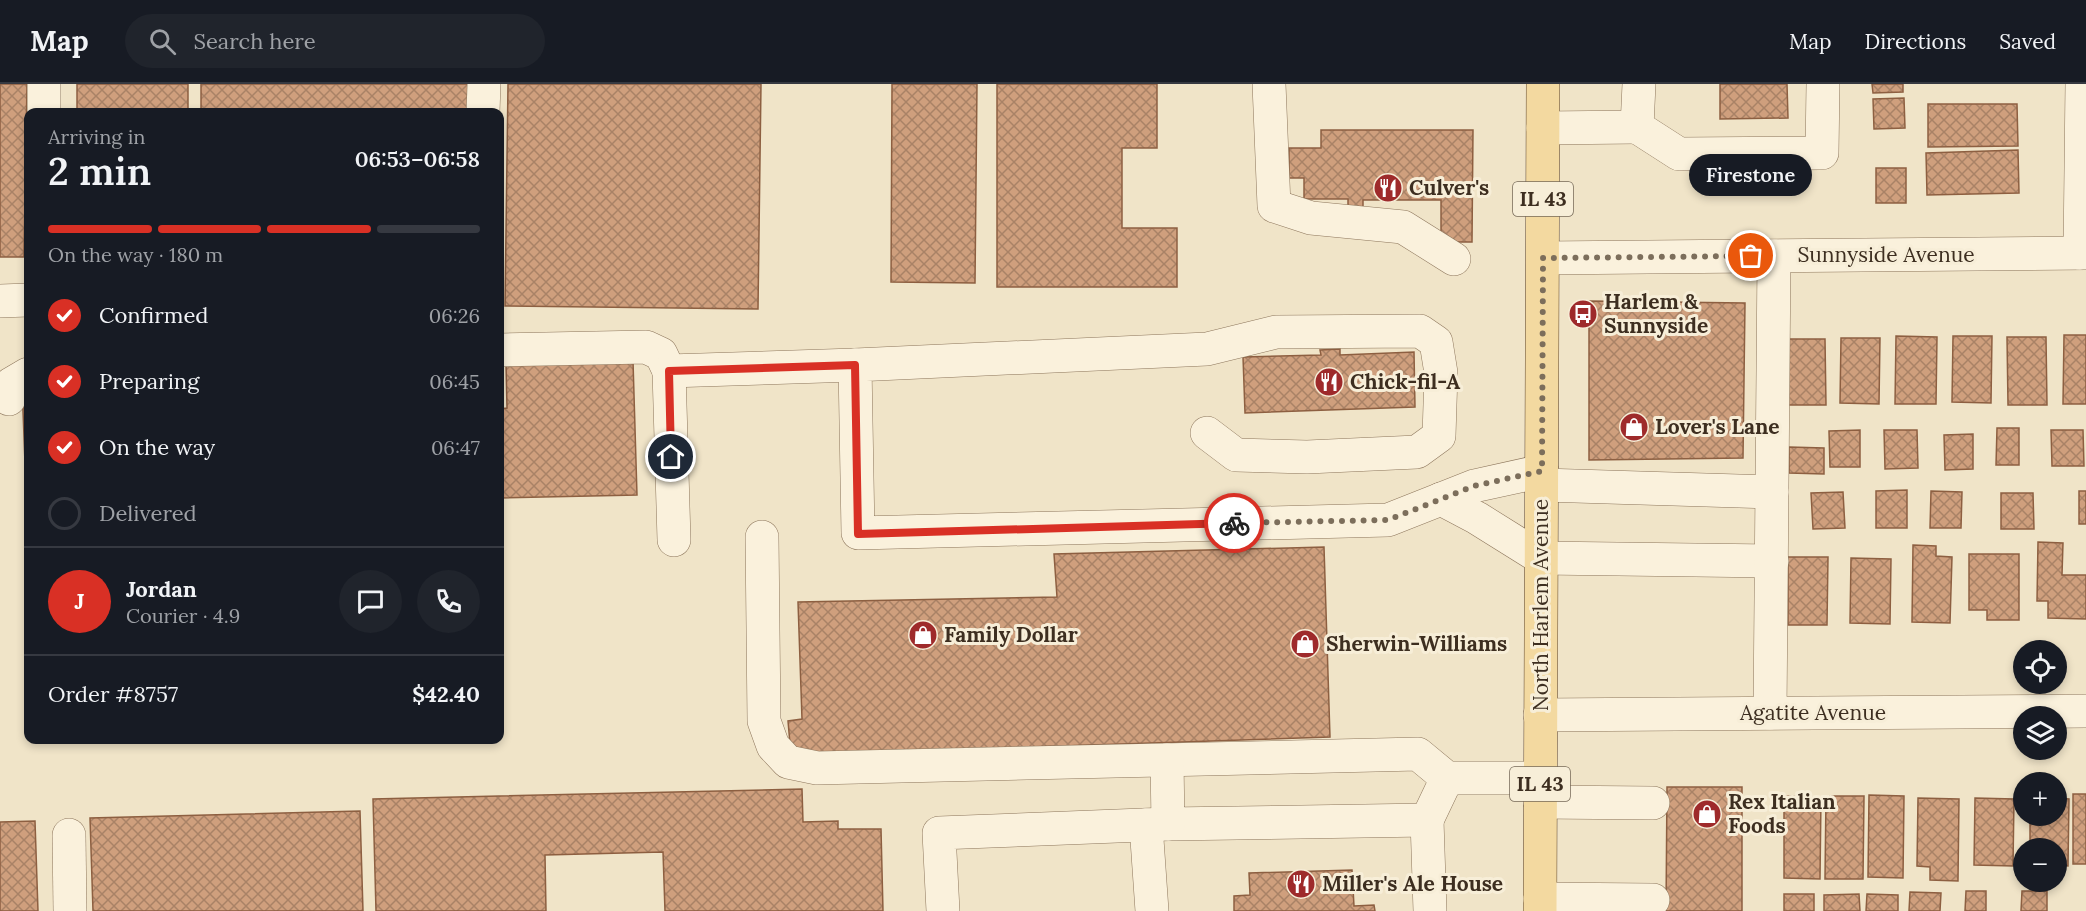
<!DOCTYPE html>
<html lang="en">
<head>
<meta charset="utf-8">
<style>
	:root { --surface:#171b24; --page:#20242c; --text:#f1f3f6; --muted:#9ea1a6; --line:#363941; --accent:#d93025 }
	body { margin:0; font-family:Lora,serif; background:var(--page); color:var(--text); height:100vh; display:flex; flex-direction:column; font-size:22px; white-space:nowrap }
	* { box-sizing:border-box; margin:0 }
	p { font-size:20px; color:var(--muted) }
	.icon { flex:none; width:33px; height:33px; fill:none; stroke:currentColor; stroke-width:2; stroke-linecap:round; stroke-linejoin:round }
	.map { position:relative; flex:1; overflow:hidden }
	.drawer { position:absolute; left:24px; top:24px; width:480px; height:636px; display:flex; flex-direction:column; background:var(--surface); border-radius:12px; box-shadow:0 3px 9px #0003 }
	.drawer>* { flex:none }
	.tools { position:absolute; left:2013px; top:556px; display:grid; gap:12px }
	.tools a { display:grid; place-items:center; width:54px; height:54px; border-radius:50%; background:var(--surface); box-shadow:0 3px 9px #0003; font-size:30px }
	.pin { position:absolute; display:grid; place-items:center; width:51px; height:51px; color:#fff; margin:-26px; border:3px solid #fff; border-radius:50%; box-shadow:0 2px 6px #0007 }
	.courier { position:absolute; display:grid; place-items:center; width:60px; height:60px; margin:-30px; border:4px solid #d93025; border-radius:50%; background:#fff; color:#222; box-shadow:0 2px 8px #0007 }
	.bubble { position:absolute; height:42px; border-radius:21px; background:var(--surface); box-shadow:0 3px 9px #0003; font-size:20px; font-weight:600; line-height:42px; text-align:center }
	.head em { font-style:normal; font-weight:600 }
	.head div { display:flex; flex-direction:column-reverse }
	.head { display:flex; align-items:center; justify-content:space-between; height:102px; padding:0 24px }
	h1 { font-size:39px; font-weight:600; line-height:45px }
	.bar { display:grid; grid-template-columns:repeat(4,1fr); gap:9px 6px; align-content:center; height:72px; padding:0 24px }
	.bar i { height:8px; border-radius:4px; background:var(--line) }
	.bar .active { background:var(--accent) }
	.bar p { grid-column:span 4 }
	.line { display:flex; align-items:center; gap:15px; padding:0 24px; border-top:2px solid var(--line) }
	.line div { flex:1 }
	.round { display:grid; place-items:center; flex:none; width:63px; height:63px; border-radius:32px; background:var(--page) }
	ol { padding:0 24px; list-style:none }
	li { display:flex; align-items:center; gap:18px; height:66px }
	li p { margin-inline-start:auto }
	li .icon { padding:6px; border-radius:50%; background:var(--accent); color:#fff; stroke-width:4 }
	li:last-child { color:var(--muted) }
	li i { width:33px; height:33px; border:3px solid var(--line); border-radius:50% }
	header { display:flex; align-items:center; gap:36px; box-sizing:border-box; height:84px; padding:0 30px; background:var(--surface); border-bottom:2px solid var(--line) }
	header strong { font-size:28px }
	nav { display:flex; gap:33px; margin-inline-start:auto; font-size:21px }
	.search { width:420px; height:54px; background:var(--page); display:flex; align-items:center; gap:15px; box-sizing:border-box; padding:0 21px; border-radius:33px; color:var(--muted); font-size:22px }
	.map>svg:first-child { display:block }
	.building { fill:url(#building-cross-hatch); stroke:#8d5f41; stroke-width:1.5 }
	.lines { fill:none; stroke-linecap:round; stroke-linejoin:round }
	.minor-casing { stroke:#8d765c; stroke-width:34 }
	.major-casing { stroke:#5b4430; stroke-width:34 }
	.minor { stroke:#faf1dc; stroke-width:33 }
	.major { stroke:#f3d9a0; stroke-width:33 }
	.done { stroke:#7c6e5b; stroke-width:6; stroke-dasharray:0 10.8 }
	.route { stroke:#d93025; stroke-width:8 }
	.labels { text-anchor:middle; stroke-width:6; stroke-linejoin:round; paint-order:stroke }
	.shield { fill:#f7eed8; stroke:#756857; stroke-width:1.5 }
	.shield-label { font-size:20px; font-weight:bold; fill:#3d2e20 }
	.poi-label { font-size:21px; font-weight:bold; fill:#3d2e20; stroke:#f7eed8; text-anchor:start }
	.street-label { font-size:21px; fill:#3d2e20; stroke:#f7eed8 }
</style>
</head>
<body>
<header>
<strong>Map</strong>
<div class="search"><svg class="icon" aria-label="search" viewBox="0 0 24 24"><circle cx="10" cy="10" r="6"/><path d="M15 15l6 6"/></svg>Search here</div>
<nav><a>Map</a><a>Directions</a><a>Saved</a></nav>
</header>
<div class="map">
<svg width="2086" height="827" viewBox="0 0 2086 827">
	<defs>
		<pattern id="building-cross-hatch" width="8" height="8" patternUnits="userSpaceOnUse" patternTransform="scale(1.5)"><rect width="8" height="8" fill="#cf9f7d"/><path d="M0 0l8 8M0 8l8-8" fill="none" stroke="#a98266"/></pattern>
	</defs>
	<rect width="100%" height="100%" fill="#f0e4c8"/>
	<g class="building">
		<path d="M0,0H27L24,173H0Z"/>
		<rect x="77" y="0" width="111" height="28"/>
		<rect x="201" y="0" width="278" height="28"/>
		<path d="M508,0H761L758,225L505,222Z"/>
		<path d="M892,0H977L975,199L891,198Z"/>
		<path d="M997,0H1157V64H1122V144H1177V203H997Z"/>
		<path d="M1720,0H1787L1788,34L1720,35Z"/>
		<path d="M1872,0H1903V8L1873,9Z"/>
		<path d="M1904,14L1905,44L1874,45L1873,15Z"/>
		<path d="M1928,20H2017L2018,62L1928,63Z"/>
		<path d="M1321,46H1473L1472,158H1441V116H1363V128H1348V115H1304V94H1289V64H1321Z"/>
		<path d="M2018,66L2019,109L1927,111L1926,69Z"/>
		<rect x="1876" y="84" width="30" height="35"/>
		<path d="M1589,217L1745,219L1743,374L1589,376Z"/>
		<path d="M2064,251H2086V320H2063Z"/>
		<path d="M1896,252L1937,253L1936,320H1895Z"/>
		<path d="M1953,252H1992L1991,319L1952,318Z"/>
		<path d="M2007,253H2046L2047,321H2008Z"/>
		<path d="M1841,254H1880L1879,320L1840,319Z"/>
		<path d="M1786,255H1825L1826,321H1787Z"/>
		<path d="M1340,265V271L1414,268L1415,323L1245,329L1243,273L1321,271L1320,266Z"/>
		<path d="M633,277L637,411L500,414V325L507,324L506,280Z"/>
		<path d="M28,299V432H27L22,300Z"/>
		<path d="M1997,344H2019V381H1996Z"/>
		<path d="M1860,346V383H1830L1829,347Z"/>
		<path d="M1884,346H1917L1918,384L1885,385Z"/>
		<path d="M2051,346H2083L2084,382H2052Z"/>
		<path d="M1973,350V385L1945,386L1944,351Z"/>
		<path d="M1789,363L1824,364V390L1789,389Z"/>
		<path d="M1907,406V444H1876V407Z"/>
		<path d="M1931,407L1962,408L1961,444H1930Z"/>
		<rect x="2079" y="407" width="7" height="33"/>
		<path d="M1843,408L1845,444L1813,445L1811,409Z"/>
		<path d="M2001,409H2033L2034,445H2001Z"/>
		<path d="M2038,458L2063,459L2062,491H2086V535L2048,534V517H2037Z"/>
		<path d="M1913,461L1936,462V472L1952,473L1950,539L1912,538Z"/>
		<path d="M1324,463L1330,653L791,671L788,637L802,635L798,518L1057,513L1054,470Z"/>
		<path d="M1969,470H2019V536H1987V526H1969Z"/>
		<path d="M1788,473H1828L1827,541H1788Z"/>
		<path d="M1851,474L1891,475L1890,540L1850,539Z"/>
		<path d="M1667,703H1742V827H1666Z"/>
		<path d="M802,705L803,738L838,737V745H881L883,827H665L663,768L545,771L546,827H376L373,715Z"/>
		<rect x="2073" y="710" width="13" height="70"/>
		<path d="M1869,711L1904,712L1903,794L1868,793Z"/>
		<path d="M1784,712L1821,713L1820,795L1784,794Z"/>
		<path d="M1826,712H1864L1863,795H1825Z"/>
		<path d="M1918,714L1959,715L1958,797L1930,796V783L1917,782Z"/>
		<path d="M1975,714L2014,715L2013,782L1974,781Z"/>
		<path d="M2056,714L2069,715L2068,782L2056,781V765H2030V732H2056Z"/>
		<path d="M360,727L363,827H93L90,734Z"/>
		<path d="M35,737L38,827H0V738Z"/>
		<path d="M1352,786L1354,822L1374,821L1375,827H1234V812L1250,811L1249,789Z"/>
		<path d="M1966,807H1986V827H1965Z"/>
		<path d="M2022,807H2047V827H2021Z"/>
		<path d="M1910,808L1941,809L1940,827H1909Z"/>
		<rect x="1784" y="810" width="30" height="17"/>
		<path d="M1859,810L1860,827H1824V811Z"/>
		<path d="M1867,810L1898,811V827H1866Z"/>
	</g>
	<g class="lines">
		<g class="minor-casing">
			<g id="minor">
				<path d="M44,0V28"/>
				<path d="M1269,0L1274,122L1311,134L1403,143L1454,175"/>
				<path d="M483,28L484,0"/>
				<path d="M1637,43L1679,70L1822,69L1823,0"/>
				<path d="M1543,44L1637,43L1639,0"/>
				<path d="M2080,169L2082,0"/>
				<path d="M1543,174L2086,169"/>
				<path d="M0,217L28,216"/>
				<path d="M500,266L646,263L661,270L669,287"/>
				<path d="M9,315L11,300L28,290"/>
				<path d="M1207,349L1236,371L1307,373L1417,368L1439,352L1441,289L1436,258L1420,247L1276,248L1207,265L855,281L858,449L1388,436L1474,402L1542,387"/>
				<path d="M1542,401L1772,408"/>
				<path d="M1441,415L1477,434L1541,474L1772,477"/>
				<path d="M762,453L764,637L773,662L788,678L817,684L1418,670L1447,694H1540"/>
				<path d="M674,456L669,287L855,281"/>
				<path d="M1770,629L1774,172"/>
				<path d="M1540,631L2086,627"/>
				<path d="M1167,676L1168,740L1427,736L1447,694"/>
				<path d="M1540,718L1653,719"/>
				<path d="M1427,736L1430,827"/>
				<path d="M1146,741L1152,827"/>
				<path d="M69,751L70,827"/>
				<path d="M1540,815L1653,816"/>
				<path d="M943,827L939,749L1168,740"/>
			</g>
		</g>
		<g class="major-casing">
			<path id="major" d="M1540,827L1543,0"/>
		</g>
		<use href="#minor" class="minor"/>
		<use href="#major" class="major"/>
	</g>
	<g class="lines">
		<path class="done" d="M1234,439L1388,436L1474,402L1542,387L1543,174L1751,172"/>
		<path class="route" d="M671,373L669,287L855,281L858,450L1234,439"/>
	</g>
	<defs>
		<g id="restaurant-disc" transform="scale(1.5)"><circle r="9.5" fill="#9e2a2b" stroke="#f7eed8"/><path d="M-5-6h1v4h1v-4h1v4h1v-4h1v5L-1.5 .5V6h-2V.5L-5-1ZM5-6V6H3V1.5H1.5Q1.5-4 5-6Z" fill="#fff"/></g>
		<g id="bus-disc" transform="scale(1.5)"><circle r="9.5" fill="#9e2a2b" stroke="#f7eed8"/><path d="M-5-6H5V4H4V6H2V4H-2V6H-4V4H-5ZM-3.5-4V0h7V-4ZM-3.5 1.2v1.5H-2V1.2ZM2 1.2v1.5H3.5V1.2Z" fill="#fff"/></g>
		<g id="shop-disc" transform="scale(1.5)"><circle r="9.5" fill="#9e2a2b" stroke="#f7eed8"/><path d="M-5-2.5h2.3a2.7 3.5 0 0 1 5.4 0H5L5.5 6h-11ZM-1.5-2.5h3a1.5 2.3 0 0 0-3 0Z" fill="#fff"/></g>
	</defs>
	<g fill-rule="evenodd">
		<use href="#restaurant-disc" x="1388" y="104"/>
		<use href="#bus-disc" x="1583" y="230"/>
		<use href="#restaurant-disc" x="1329" y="298"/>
		<use href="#shop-disc" x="1634" y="343"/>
		<use href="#shop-disc" x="923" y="551"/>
		<use href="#shop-disc" x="1305" y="560"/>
		<use href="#shop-disc" x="1707" y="730"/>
		<use href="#restaurant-disc" x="1301" y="800"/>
	</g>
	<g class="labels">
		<g class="shield">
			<rect x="1513" y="98" width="60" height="34" rx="4.5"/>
			<rect x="1510" y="683" width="60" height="34" rx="4.5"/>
		</g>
		<g class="shield-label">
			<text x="1543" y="122">IL 43</text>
			<text x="1540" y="707">IL 43</text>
		</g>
		<g class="poi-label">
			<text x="1409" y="111">Culver's</text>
			<text x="1604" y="225">Harlem &amp;<tspan x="1604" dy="24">Sunnyside</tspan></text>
			<text x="1350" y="305">Chick-fil-A</text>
			<text x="1655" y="350">Lover's Lane</text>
			<text x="944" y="558">Family Dollar</text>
			<text x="1326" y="567">Sherwin-Williams</text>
			<text x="1728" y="725">Rex Italian<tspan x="1728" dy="24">Foods</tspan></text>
			<text x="1322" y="807">Miller's Ale House</text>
		</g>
		<g class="street-label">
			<text x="1886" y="178">Sunnyside Avenue</text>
			<text transform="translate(1541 521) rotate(-90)" y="7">North Harlem Avenue</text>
			<text x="1813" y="636">Agatite Avenue</text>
		</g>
	</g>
</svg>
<div class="tools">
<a><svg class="icon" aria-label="locate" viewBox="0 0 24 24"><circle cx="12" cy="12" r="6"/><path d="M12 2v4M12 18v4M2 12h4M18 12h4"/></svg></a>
<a><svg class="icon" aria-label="layers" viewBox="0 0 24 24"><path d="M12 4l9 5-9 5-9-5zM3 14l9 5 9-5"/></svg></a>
<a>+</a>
<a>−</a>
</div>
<div class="pin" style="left:1751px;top:172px;background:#ea580c"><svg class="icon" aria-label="bag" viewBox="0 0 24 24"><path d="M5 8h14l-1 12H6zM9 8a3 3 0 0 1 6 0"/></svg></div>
<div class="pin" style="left:671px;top:373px;background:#1f2937"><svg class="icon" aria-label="home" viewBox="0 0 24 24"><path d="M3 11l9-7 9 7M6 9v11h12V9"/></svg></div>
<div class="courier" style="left:1234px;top:439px"><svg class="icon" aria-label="bike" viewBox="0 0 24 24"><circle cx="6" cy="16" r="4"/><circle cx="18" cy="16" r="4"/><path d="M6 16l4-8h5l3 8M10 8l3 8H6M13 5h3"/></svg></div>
<div class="bubble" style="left:1689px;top:70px;width:123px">Firestone</div>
<section class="drawer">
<div class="head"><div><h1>2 min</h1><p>Arriving in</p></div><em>06:53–06:58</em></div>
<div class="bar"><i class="active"></i><i class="active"></i><i class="active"></i><i></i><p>On the way · 180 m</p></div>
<ol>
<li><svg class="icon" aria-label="check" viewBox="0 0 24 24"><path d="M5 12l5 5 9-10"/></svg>Confirmed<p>06:26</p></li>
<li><svg class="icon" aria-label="check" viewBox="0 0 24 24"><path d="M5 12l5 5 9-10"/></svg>Preparing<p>06:45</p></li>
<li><svg class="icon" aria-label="check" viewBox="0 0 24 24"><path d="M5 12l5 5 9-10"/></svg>On the way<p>06:47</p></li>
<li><i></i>Delivered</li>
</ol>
<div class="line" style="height:108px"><b class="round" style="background:var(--accent);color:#fff">J</b><div><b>Jordan</b><p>Courier · 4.9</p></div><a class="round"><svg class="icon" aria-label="chat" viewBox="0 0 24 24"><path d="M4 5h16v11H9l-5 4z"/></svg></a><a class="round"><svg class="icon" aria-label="phone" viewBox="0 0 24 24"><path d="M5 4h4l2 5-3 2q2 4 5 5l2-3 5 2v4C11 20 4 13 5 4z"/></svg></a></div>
<div class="line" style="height:78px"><div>Order #8757</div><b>$42.40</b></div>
</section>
</div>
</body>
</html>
